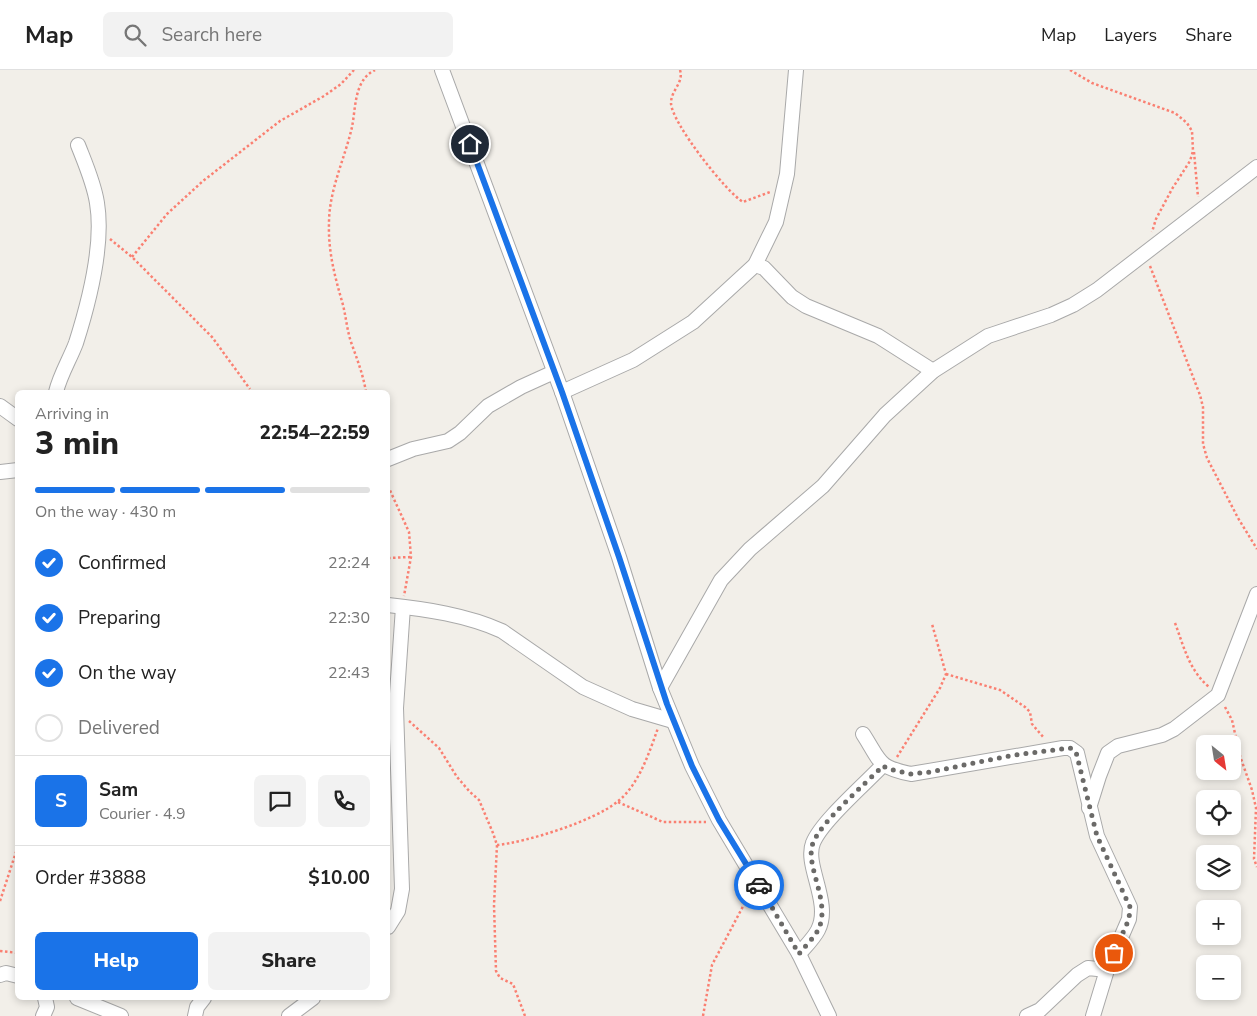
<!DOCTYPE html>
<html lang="en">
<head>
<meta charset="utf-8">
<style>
	:root { --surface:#fff; --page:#f2f2f2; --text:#222; --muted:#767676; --line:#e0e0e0; --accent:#1a73e8 }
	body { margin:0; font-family:"Nunito Sans",sans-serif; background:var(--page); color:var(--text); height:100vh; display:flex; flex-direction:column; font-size:19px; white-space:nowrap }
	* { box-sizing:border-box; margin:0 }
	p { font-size:16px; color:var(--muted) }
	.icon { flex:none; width:28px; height:28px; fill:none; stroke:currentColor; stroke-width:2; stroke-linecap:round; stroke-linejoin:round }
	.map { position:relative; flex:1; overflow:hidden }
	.sheet { position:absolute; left:15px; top:320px; width:375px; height:610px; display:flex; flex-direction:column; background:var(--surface); border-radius:8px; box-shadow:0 2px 8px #0003 }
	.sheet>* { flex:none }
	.needle { width:32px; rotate:150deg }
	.tools { position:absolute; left:1196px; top:665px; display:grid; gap:10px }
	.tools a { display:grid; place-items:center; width:45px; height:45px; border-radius:8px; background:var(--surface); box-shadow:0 2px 8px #0003; font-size:25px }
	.pin { position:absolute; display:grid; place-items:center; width:42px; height:42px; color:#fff; margin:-21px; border:2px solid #fff; border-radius:50%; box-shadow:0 1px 5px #0007 }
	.courier { position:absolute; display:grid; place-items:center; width:50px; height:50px; margin:-25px; border:4px solid #1a73e8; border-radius:50%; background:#fff; color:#222; box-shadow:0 1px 6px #0007 }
	.head em { font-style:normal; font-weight:800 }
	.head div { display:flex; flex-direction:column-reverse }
	.head { display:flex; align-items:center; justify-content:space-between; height:85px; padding:0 20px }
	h1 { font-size:32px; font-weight:800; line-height:38px }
	.bar { display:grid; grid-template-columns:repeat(4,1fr); gap:8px 5px; align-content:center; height:60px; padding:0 20px }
	.bar i { height:6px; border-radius:4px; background:var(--line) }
	.bar .active { background:var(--accent) }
	.bar p { grid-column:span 4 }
	.line { display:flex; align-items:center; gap:12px; padding:0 20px; border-top:1px solid var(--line) }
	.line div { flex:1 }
	.round { display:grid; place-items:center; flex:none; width:52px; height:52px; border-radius:8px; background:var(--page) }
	ol { padding:0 20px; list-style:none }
	li { display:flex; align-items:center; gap:15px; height:55px }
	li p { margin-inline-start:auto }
	li .icon { padding:5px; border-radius:50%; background:var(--accent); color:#fff; stroke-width:4 }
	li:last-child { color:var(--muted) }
	li i { width:28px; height:28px; border:2px solid var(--line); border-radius:50% }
	.cta { display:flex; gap:10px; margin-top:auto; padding:10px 20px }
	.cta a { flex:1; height:58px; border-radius:8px; background:var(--accent); color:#fff; font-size:20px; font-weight:800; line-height:58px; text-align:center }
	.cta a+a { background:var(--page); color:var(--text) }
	header { display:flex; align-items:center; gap:30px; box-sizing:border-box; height:70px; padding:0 25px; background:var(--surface); border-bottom:1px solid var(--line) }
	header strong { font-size:24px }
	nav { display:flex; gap:28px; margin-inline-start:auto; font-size:18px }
	.search { width:350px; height:45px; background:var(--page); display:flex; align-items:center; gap:12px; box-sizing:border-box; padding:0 18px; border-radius:8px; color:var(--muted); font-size:19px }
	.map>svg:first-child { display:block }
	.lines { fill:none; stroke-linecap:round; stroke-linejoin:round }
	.street-casing { stroke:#a9a9a9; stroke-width:16 }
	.path { stroke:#fa8072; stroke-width:2.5; stroke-dasharray:2.5 2.5; stroke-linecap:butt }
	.street { stroke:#fff; stroke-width:14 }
	.done { stroke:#6b6a68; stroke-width:5; stroke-dasharray:0 9 }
	.route { stroke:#1a73e8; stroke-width:6 }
</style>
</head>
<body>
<header>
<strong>Map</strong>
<div class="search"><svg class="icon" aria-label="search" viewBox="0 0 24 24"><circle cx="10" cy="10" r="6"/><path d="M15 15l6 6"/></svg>Search here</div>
<nav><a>Map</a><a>Layers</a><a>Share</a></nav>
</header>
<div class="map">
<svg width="1257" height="946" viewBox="0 0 1257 946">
	<rect width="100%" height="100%" fill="#f2efe9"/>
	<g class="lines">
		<g class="street-casing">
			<g id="street">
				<path d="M442,0L562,322L619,487L660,618L692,696L719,750L799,884L829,946"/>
				<path d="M755,195L764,198L792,227L806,236L878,266L933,301"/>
				<path d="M56,322C60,305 70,289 76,273C89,232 104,175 97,133C94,113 85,93 78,75"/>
				<path d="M562,322L633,290L693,252L755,195L776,152L787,104L796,0"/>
				<path d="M0,336L18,349"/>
				<path d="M388,389L413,379L448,371L460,363L488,336L521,317L554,302"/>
				<path d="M0,402L18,400"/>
				<path d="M388,535C425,539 467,545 502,561L583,617L632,639L673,651"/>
				<path d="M660,618L721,510L750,479L823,416L885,345L933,301L988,266L1051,245L1073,235L1097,220L1257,97"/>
				<path d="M863,664C881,692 877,697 911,704L1063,678H1070L1077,683L1097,766L1130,837L1129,849L1107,900L1093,946"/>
				<path d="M1089,738L1099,706L1108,683L1118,676L1162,665L1174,659L1218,625L1257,524"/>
				<path d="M388,857L398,841L402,819L396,638L403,537"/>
				<path d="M799,884C805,877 814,868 818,860C832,833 804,795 813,773C821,752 866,713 883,695"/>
				<path d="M0,905L6,903L18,906"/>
				<path d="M77,928L121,946"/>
				<path d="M43,946L47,937L45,928"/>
				<path d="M195,946L197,937L204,928"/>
				<path d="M289,946L313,928"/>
				<path d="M1027,946L1040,940L1077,905L1088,898L1107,900"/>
			</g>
		</g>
		<g class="path">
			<path d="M680,0C684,13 671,20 671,33C671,52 726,122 743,132L770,122"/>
			<path d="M1070,0L1092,13L1175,43L1187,53L1192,61L1193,81L1190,91L1172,119L1156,149L1152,162"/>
			<path d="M1194,82L1198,127"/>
			<path d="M110,169L132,187L212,267L250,319"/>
			<path d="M132,187L167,144L203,111L280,51L324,26L341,14L354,0"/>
			<path d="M1150,196L1200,325L1203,337V374L1207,388L1238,448L1257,479"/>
			<path d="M366,322C363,304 357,289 351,272C347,260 346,247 343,235C335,207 328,182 329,153C329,120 345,88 352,57C356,37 354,10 375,0"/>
			<path d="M388,416L409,462L411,487L404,526"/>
			<path d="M388,488L411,487"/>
			<path d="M1175,553C1184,577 1189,600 1209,617"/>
			<path d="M946,604L1000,620L1025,637L1030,642L1032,654L1044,668"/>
			<path d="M1225,637L1232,650L1240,686L1252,720L1256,738L1254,789L1257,797"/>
			<path d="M409,651L439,678L457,707L470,722L479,730L493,763L497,775L494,835L496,901L500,908L513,914L525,946"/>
			<path d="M897,687L940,618L946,604L932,554"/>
			<path d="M618,732L663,752H706"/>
			<path d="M497,775C527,772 594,751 617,732C639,715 649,683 658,658"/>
			<path d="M0,831L18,776"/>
			<path d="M0,881L18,883"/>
			<path d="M703,946L712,895L749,825"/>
		</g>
		<use href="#street" class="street"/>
	</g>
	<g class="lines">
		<path class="done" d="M759,815L799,884C805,876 814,868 818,860C832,833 804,795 813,773C821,752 866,713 883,696L889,699L911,704L930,702L1014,685L1070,678L1076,682L1097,766L1130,837L1129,849L1114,883"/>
		<path class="route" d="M470,74L562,322L619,487L667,634L692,696L719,750L759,815"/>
	</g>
</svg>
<div class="tools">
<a><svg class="needle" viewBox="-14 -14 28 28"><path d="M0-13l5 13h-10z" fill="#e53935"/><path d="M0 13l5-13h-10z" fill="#767676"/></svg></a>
<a><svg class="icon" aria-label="locate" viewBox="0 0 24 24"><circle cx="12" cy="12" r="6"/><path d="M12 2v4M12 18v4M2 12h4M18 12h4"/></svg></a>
<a><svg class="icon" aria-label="layers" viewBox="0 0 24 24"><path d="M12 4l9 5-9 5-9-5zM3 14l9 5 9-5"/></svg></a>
<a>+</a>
<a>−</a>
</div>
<div class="pin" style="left:1114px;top:883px;background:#ea580c"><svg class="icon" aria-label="bag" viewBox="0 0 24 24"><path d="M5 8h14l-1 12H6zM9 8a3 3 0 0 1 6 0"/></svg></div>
<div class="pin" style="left:470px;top:74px;background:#1f2937"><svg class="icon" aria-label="home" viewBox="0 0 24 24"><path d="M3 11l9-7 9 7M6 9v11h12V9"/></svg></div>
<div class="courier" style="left:759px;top:815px"><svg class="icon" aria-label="car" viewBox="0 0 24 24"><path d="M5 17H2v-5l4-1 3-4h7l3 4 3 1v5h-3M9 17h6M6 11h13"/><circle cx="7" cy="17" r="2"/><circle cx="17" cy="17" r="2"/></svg></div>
<section class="sheet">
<div class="head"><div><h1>3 min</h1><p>Arriving in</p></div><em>22:54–22:59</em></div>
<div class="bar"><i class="active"></i><i class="active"></i><i class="active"></i><i></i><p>On the way · 430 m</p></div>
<ol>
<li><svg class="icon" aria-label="check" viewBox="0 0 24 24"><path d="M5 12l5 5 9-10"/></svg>Confirmed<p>22:24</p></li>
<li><svg class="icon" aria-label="check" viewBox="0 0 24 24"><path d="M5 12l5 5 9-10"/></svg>Preparing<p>22:30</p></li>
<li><svg class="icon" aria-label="check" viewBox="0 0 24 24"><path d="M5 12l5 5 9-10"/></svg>On the way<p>22:43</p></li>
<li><i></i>Delivered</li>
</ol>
<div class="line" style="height:90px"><b class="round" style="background:var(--accent);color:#fff">S</b><div><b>Sam</b><p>Courier · 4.9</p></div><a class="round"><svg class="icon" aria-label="chat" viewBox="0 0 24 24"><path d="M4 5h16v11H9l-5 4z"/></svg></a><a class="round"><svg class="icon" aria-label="phone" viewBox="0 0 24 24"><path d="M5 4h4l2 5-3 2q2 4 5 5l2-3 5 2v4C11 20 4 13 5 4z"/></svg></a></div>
<div class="line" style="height:65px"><div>Order #3888</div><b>$10.00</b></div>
<div class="cta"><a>Help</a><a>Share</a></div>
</section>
</div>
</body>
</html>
